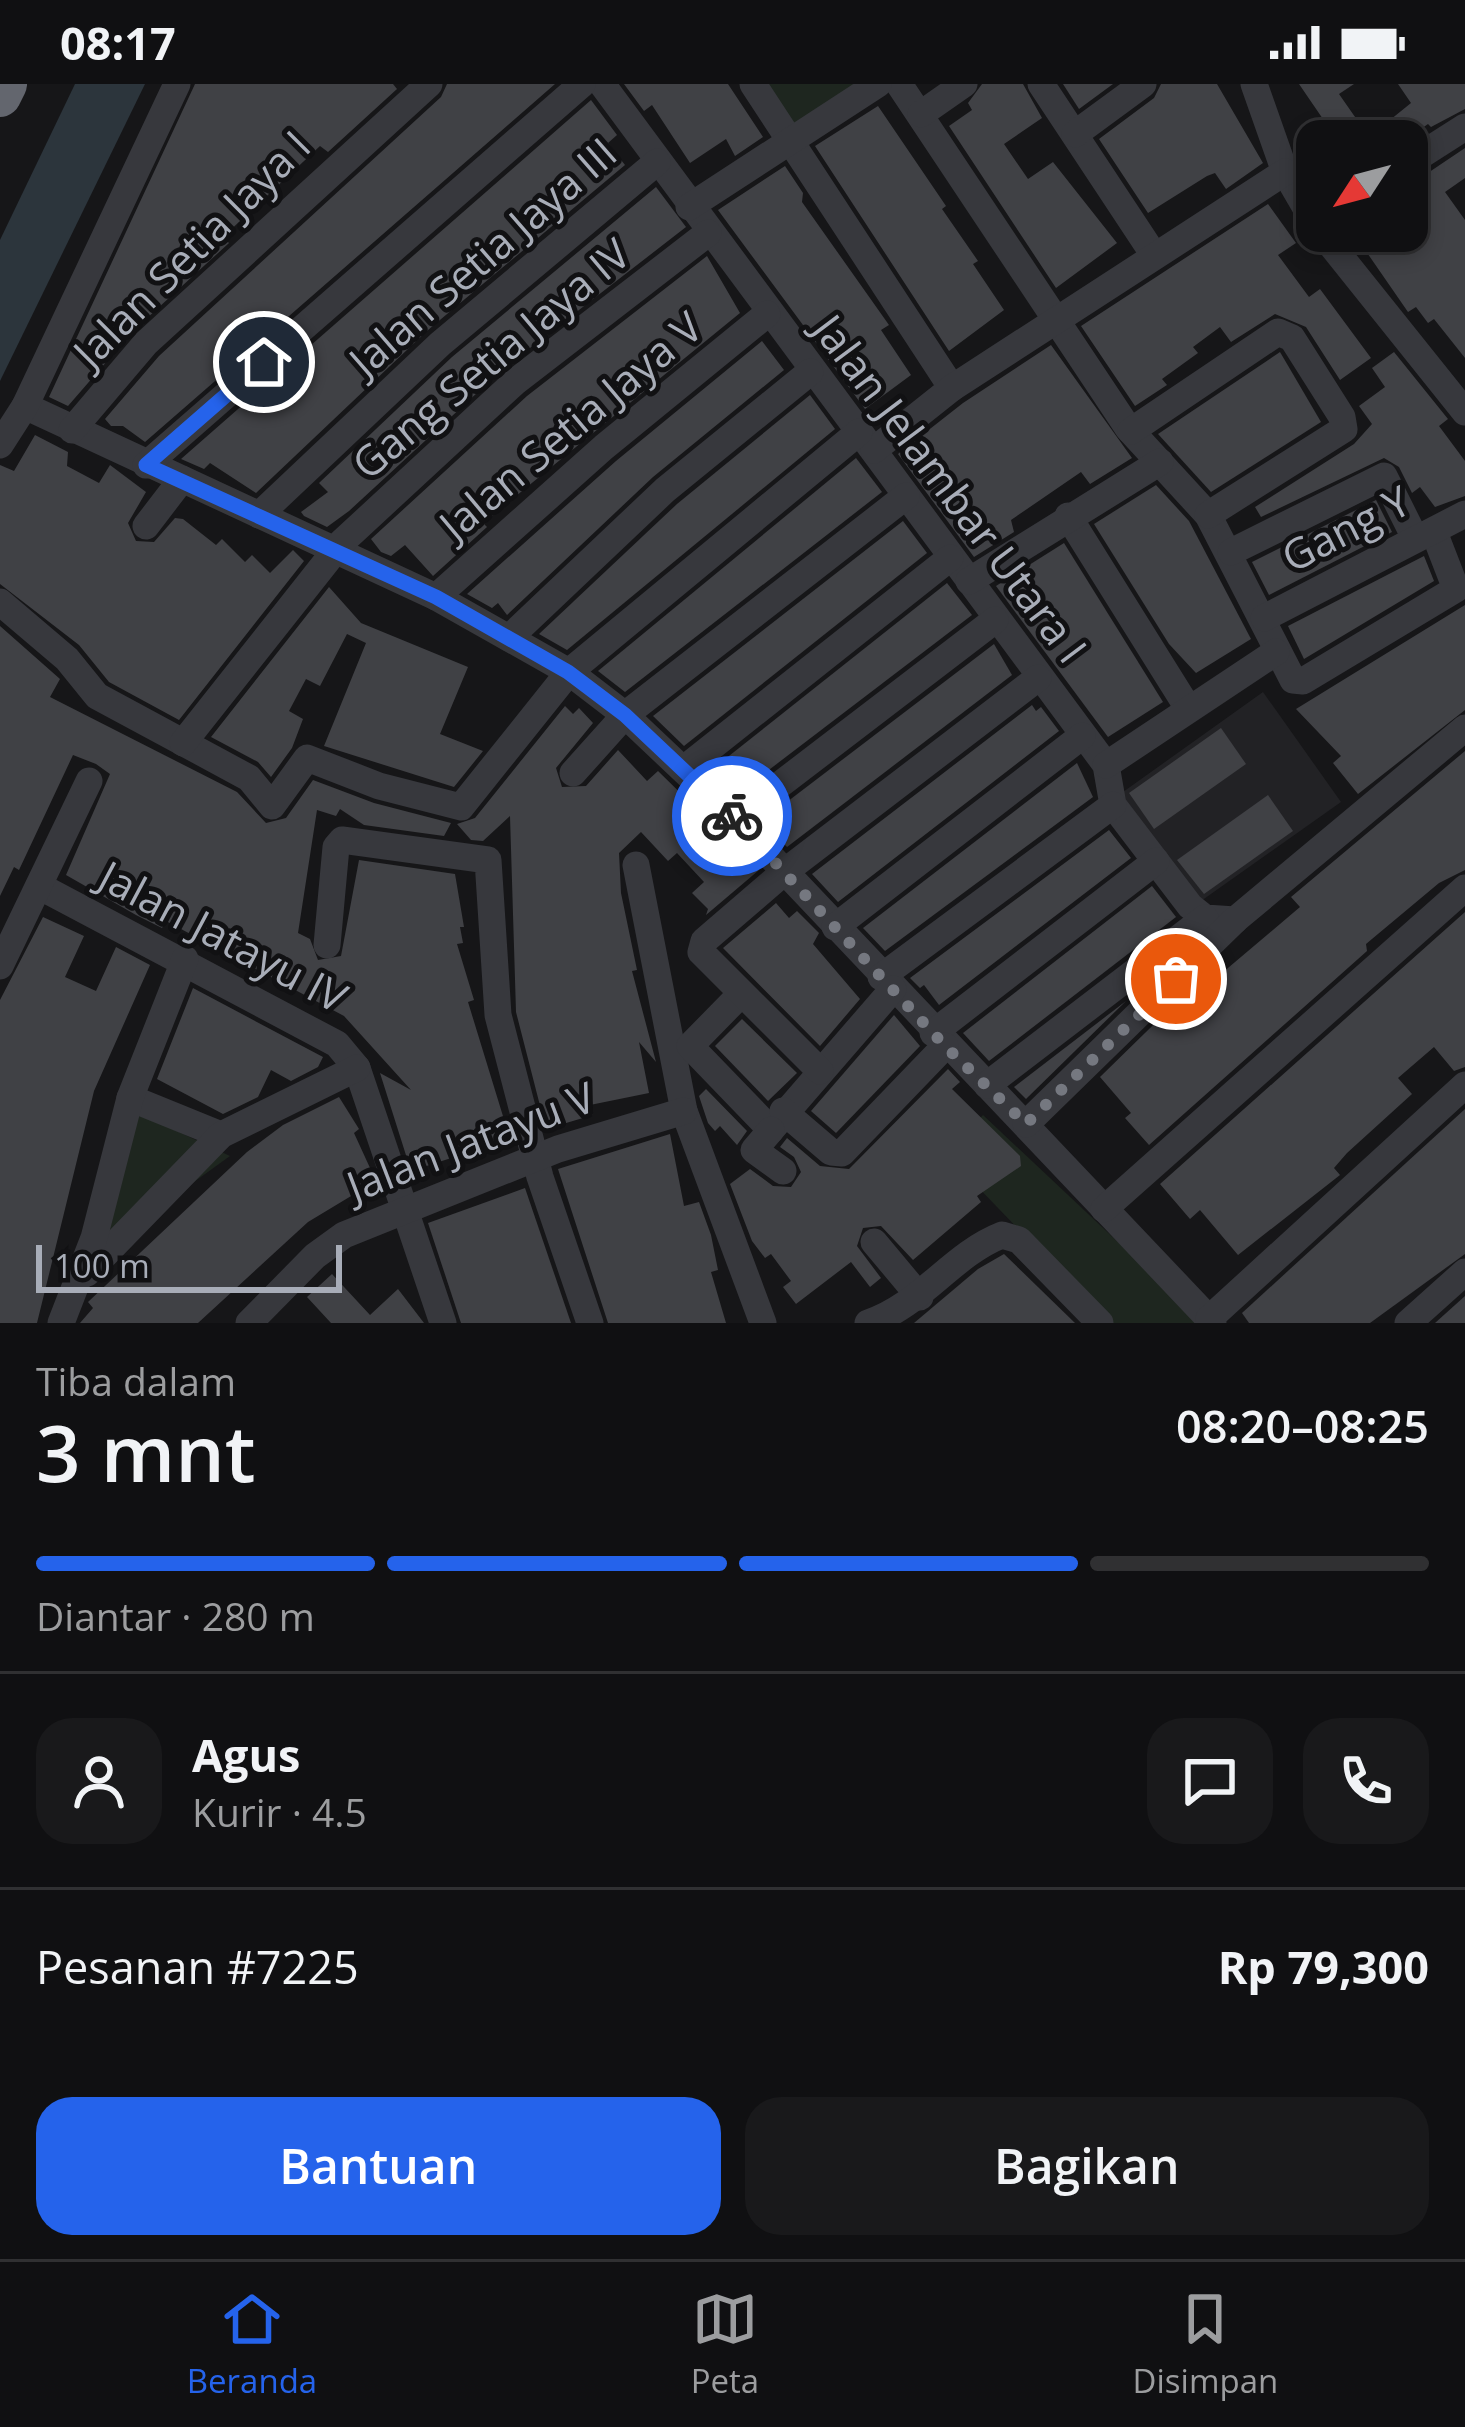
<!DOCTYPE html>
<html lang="id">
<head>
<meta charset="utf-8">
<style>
	:root { --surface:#101012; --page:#19191b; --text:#f1f3f6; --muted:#9c9d9f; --line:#303032; --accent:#2563eb }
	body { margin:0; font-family:"Open Sans",sans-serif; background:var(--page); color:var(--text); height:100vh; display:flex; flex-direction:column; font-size:45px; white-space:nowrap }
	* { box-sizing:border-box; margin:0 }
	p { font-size:39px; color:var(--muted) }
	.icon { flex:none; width:66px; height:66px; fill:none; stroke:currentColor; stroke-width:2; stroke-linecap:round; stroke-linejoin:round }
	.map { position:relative; height:1239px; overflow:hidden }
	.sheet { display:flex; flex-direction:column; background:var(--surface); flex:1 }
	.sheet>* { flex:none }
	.needle { width:78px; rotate:234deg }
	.controls { position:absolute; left:1296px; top:36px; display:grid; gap:24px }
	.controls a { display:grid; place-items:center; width:132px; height:132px; border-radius:24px; background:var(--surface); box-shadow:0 6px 18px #0003,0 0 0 3px var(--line); font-size:60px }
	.scale { position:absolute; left:36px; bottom:30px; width:306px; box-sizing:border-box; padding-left:12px; border:6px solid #a8adb8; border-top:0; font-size:33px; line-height:42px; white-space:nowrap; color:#a8adb8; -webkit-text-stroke:9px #111113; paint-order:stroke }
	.pin { position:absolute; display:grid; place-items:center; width:102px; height:102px; color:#fff; margin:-51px; border:6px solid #fff; border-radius:50%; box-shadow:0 3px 12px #0007 }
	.courier { position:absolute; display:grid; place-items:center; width:120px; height:120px; margin:-60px; border:9px solid #2563eb; border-radius:50%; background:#fff; color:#222; box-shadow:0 3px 15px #0007 }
	.headline em { font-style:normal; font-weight:600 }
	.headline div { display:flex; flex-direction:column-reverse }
	.headline { display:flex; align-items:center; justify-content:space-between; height:204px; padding:0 36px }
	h1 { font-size:78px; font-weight:600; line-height:90px }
	.bar { display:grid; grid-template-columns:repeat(4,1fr); gap:18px 12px; align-content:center; height:144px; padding:0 36px }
	.bar i { height:15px; border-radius:9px; background:var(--line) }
	.bar .selected { background:var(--accent) }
	.bar p { grid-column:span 4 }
	.line { display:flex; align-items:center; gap:30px; padding:0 36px; border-top:3px solid var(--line) }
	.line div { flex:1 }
	.round { display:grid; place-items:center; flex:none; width:126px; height:126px; border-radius:36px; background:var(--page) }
	.button { display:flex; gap:24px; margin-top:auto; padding:24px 36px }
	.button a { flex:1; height:138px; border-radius:36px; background:var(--accent); color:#fff; font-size:48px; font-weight:600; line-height:138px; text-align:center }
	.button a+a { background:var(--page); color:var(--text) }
	.status { display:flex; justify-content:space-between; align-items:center; height:84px; padding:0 60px; background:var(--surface); direction:ltr }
	.status svg { height:33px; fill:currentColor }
	.dock { display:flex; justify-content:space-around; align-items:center; height:168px; border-top:3px solid var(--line); background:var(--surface); font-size:33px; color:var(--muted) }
	.dock a { display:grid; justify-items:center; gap:6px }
	.dock .selected { color:var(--accent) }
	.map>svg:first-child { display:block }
	.built { fill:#222225 }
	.green { fill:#1e261f }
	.water { fill:#2c353c }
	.building { fill:#404145 }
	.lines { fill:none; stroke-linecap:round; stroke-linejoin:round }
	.minor { stroke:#37383d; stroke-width:27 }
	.highway { stroke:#63666e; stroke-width:42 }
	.done { stroke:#757880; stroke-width:12; stroke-dasharray:0 21.6 }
	.route { stroke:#2563eb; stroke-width:15 }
	.labels { text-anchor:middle; stroke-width:10; stroke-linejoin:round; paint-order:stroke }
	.street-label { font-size:42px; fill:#a8adb8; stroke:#111113 }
</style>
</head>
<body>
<div class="status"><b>08:17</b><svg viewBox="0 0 49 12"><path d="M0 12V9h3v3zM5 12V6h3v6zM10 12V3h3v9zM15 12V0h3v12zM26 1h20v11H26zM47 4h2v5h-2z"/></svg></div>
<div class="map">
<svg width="1465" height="1239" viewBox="0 0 1465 1239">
	<rect width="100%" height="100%" fill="#161618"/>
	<path class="built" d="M1263,608L1341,718L1194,822L1116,713Z"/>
	<g class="green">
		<path d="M753,0H878L791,61Z"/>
		<path d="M132,1026L230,1072L97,1168Z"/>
		<path d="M983,1031L1204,1239H1109L946,1070Z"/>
	</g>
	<path class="water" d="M75,0H145L0,297V156Z"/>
	<g class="building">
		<path d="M195,0H393L397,5L328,68L320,62L223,153L229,159L134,246L68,322L49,313Z"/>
		<path d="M447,0H555L257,260L249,253L224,278L230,284L145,358L123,342H111L105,335L159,272L441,13Z"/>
		<path d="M624,0H728L763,53L735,72L726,55L690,79L652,21L644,27Z"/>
		<path d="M982,0H1023L1042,34L1004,60L1028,95L1053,78L1117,159L1056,204L949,42L972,26L968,19Z"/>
		<path d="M1063,0H1113L1079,25Z"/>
		<path d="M1161,0H1217L1263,79L1226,105L1215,89L1207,92L1148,129L1099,55L1154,14Z"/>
		<path d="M1299,0H1354L1339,10L1369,53L1411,19L1398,0H1465V25L1431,43L1428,40L1404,57H1299L1325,38Z"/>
		<path d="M591,16L617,51L608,59L625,81L428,246L256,409L210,379L204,385L181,375Z"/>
		<path d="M878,22L946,122L942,125L978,177L973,180L1004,226L949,267L815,62Z"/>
		<path d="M1465,64V94L1445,108L1465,136V274L1434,235L1428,239L1416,223L1408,228L1352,147H1407V103Z"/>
		<path d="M785,82L803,109L802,118L889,241L881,246L911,291L865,325L718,126Z"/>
		<path d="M656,103L686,143L503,285L349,427L327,443L304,432L301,428L328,408L319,399L452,273Z"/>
		<path d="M1268,120L1296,159L1278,171L1309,213L1320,205L1371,274L1340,296L1306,243L1275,230L1231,258L1220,243L1193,263L1198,269L1162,295L1167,301L1135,322L1081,242Z"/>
		<path d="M707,172L740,229L483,439L487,443L433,492L405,461L391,472L381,468L371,455L527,312Z"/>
		<path d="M762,257L784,286L653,393L507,531L498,519L492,524L467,510L616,377Z"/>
		<path d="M1051,261L1132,374L1090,400L1081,388L1011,436L1014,448L974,473L898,370L963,319Z"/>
		<path d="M1280,268L1321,338L1211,408L1158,350Z"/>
		<path d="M1394,268L1448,335L1439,342L1465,377V412L1435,423L1420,403L1412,409L1399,383L1384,374L1261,433L1255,423L1354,360L1372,340L1359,322L1385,303L1372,284Z"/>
		<path d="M810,311L835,345L567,566L539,550L677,420Z"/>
		<path d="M35,351L68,368L67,382L99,399L110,381L146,408L128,439L136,457L154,458L175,434L183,435L216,461L222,455L245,478L252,471L270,489L293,466L304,477L179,636L109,598L79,561L0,500V381L14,387Z"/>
		<path d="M856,374L882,408L625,608L598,587Z"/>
		<path d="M1156,401L1189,437L1251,555L1196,589L1169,560L1094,440Z"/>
		<path d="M1376,416L1392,448L1269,511L1252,478Z"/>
		<path d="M903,437L927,469L684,662L653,632Z"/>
		<path d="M1064,459L1163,618L1108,653L996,502Z"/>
		<path d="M1424,472L1434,497L1304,575L1288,542Z"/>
		<path d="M947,499L972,531L736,711L710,687Z"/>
		<path d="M329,503L361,539L468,583L440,650L483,667L454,703L324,662L366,559L347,550L320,602L306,595L289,627L303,635L292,664L271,693L258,678L211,653Z"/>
		<path d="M1465,521V626L1358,710L1333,679L1341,672L1296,625Z"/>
		<path d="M0,542L60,595L50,613L237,708L266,739L286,734L313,696L374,719L451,739L444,752L364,741L340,725L336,732L317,726L298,849L310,855L318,876L341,872L359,776L455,790L464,843H460L463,859L457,860L474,916L468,918L510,1055L411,1087L380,989L411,1006L344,932L166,837L162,844L136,831L66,791L110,690L96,680L73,671L19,786L14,783L0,812Z"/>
		<path d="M994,560L1012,591L787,763L762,737Z"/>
		<path d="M1032,621L1036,627L1041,623L1059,647L838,818L812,790Z"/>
		<path d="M565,622L573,630L579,624L593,639L556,684L562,703L586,702L618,666L647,697L658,687L759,786L706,831L708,825L692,809L704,798L677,769L668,777L641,748L619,769L621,809L637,886L632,887L656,978L639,958L649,1009L590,1021L593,1031L546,1045L516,928L510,732L483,757L471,756L457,740L475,734Z"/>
		<path d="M1221,644L1246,680L1154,745L1129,709Z"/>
		<path d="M1465,667V786L1439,799L1366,860L1367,867L1149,1061L1125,1034L1131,1029L1100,993L1191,904L1196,911L1300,823L1291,813Z"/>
		<path d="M1077,679L1093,713L885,867L863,844Z"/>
		<path d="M1268,711L1293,747L1204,810L1177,776Z"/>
		<path d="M1109,746L1131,774L939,921L924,901L920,904L910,894Z"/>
		<path d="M1152,802L1176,833L989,977L963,949Z"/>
		<path d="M776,819L789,834L797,827L819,849L813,860L860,915L820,962L723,864Z"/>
		<path d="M1465,828V983L1454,987L1434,963L1398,994L1412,1010L1347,1069L1334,1084L1340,1091L1238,1171L1200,1126L1190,1135L1160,1100Z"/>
		<path d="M43,833L84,852L65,893L96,907L116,863L150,881L94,1007L37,1239H0V916Z"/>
		<path d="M193,904L323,973L318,983L291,997L271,986L258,1013L223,1030L157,995Z"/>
		<path d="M1126,917L1026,1015L1014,1003Z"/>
		<path d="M894,931L920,962L836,1049L811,1027Z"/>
		<path d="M742,935L797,989L768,1017L715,962Z"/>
		<path d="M948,985L960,998L952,1005L1020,1072L1021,1082L977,1112L981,1118L913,1176L881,1142L863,1144L857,1162L881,1194L870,1203L851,1178L796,1220L783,1203L791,1197L771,1170L765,1174L752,1157L730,1100L750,1085L773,1102L791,1103L801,1088L794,1073L780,1063L787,1054L820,1082L849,1085Z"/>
		<path d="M706,1005L747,1047L737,1061L720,1042L715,1047L708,1039L699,1012Z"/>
		<path d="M339,1013L359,1045L354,1049L376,1097L308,1138L198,1239H80L93,1224L88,1218L247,1068L283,1041Z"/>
		<path d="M1465,1025V1170L1370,1239H1249L1242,1229Z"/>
		<path d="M670,1050L684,1122L699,1118L711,1151L718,1186L711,1188L726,1239H608L558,1085Z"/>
		<path d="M525,1104L571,1239H461L428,1139Z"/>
		<path d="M1004,1170L1075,1239H914L978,1185Z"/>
		<path d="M332,1190L370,1231L398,1205L424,1239H331L307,1213Z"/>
		<path d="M1465,1212V1239H1435Z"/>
	</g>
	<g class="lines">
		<g class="minor">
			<path d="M602,0L1106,681L1113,721L1190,822L1205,834L1235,836"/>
			<path d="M753,0L952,304"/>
			<path d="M899,0L1128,344L1208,431L1293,596L1303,597L1456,505L1434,448"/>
			<path d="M1041,0L1154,171"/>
			<path d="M1254,0L1285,88L1317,143"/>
			<path d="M921,30L964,0"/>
			<path d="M1075,50L1143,0"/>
			<path d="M1407,80L1465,43"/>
			<path d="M689,123L878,0"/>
			<path d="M1320,147L1465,328"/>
			<path d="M25,322L436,513L569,588L625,631L735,735L1213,1239"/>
			<path d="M72,346L146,259L429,0"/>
			<path d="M1131,347L1278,248L1292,254L1342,333L1344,345L1208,431"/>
			<path d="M0,361L25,322L177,0"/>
			<path d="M874,366L952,304L1285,88"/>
			<path d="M146,381L582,0"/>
			<path d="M259,431L440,260L657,78"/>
			<path d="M1068,432L1188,624"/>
			<path d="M146,442L182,395"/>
			<path d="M1231,468L1384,392L1415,454"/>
			<path d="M969,497L1160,378"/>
			<path d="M436,513L604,363L767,230"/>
			<path d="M0,518L67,575L97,612L249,694L272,722L307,674L379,702L461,723L569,588L859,348"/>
			<path d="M1264,534L1465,430"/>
			<path d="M509,554L665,406L810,288"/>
			<path d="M183,659L342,458L515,298L708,149"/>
			<path d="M1106,681L1276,568"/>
			<path d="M685,684L950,474"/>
			<path d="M573,689L625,631L906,412"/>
			<path d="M735,735L995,536"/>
			<path d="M636,781L684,1027L763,1239"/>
			<path d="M39,802L337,960L357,984L443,1239"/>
			<path d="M835,843L1082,652"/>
			<path d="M327,861L336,763L342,756L488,776L498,931L540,1093L590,1239"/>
			<path d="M0,882L89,697"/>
			<path d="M881,893L1113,721"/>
			<path d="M739,912L690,962L771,1046L893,905"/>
			<path d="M933,949L1156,777"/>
			<path d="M820,987L701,868L704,857L783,789L1038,594"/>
			<path d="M987,1001L1205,834"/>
			<path d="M130,1014L221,1051"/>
			<path d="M783,1027L831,1068L842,1069L945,962"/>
			<path d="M1026,1040L1235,836L1465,644"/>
			<path d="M771,1046L754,1066L783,1087"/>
			<path d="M1104,1125L1465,804"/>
			<path d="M874,1158L920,1213"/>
			<path d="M87,1189L221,1051L357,984"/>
			<path d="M1209,1235L1465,1001"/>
			<path d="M61,1239L94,1154L130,1014L185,875"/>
			<path d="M249,1239L315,1172L344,1151L558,1065L684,1027"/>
			<path d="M868,1239C922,1221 951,1171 1002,1151L1019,1156L1100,1239"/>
			<path d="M1408,1239L1465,1188"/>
		</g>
		<path class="highway" d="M0,12L6,0"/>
	</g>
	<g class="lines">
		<path class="done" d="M732,732L945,962L1026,1040L1176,895"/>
		<path class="route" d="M264,278L146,381L436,513L568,588L625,631L732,732"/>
	</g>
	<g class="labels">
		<g class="street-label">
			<text transform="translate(192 165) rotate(-45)" y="15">Jalan Setia Jaya I</text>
			<text transform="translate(483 173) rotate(-41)" y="15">Jalan Setia Jaya III</text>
			<text transform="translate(491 275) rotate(-40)" y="15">Gang Setia Jaya IV</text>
			<text transform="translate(571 342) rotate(-40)" y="15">Jalan Setia Jaya V</text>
			<text transform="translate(950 405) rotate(53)" y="15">Jalan Jelambar Utara I</text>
			<text transform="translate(1346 445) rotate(-27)" y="15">Gang Y</text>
			<text transform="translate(223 853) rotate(28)" y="15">Jalan Jatayu IV</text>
			<text transform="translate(471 1058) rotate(-21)" y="15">Jalan Jatayu V</text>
		</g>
	</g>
</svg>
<div class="controls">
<a><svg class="needle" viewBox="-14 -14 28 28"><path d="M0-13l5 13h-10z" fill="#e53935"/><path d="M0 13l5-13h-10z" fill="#9c9d9f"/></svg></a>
</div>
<div class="scale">100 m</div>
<div class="pin" style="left:1176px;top:895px;background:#ea580c"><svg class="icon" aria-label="bag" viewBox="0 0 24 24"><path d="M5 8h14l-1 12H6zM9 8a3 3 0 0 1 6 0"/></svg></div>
<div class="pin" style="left:264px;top:278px;background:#1f2937"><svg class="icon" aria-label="home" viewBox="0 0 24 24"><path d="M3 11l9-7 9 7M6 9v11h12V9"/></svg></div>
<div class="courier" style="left:732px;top:732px"><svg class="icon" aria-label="bike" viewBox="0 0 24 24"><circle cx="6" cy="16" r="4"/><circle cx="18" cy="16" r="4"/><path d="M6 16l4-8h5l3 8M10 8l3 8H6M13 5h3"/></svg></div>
</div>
<section class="sheet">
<div class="headline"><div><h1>3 mnt</h1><p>Tiba dalam</p></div><em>08:20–08:25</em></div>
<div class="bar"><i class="selected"></i><i class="selected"></i><i class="selected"></i><i></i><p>Diantar · 280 m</p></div>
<div class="line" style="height:216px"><a class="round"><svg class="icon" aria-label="person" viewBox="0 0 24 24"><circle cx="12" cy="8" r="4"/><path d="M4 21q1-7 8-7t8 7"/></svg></a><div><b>Agus</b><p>Kurir · 4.5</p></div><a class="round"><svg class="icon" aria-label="chat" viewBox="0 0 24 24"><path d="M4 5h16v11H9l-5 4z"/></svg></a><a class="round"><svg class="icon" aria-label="phone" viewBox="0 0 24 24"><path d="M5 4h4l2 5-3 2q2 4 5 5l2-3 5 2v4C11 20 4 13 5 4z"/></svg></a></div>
<div class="line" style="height:156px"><div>Pesanan #7225</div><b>Rp 79,300</b></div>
<div class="button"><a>Bantuan</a><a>Bagikan</a></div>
</section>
<nav class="dock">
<a class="selected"><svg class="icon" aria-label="home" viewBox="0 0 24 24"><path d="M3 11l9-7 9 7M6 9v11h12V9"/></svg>Beranda</a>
<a><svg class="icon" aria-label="map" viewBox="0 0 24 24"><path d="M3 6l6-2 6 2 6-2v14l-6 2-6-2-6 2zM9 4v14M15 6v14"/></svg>Peta</a>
<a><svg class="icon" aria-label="saved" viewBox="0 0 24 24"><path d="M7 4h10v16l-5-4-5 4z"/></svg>Disimpan</a>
</nav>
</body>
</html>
